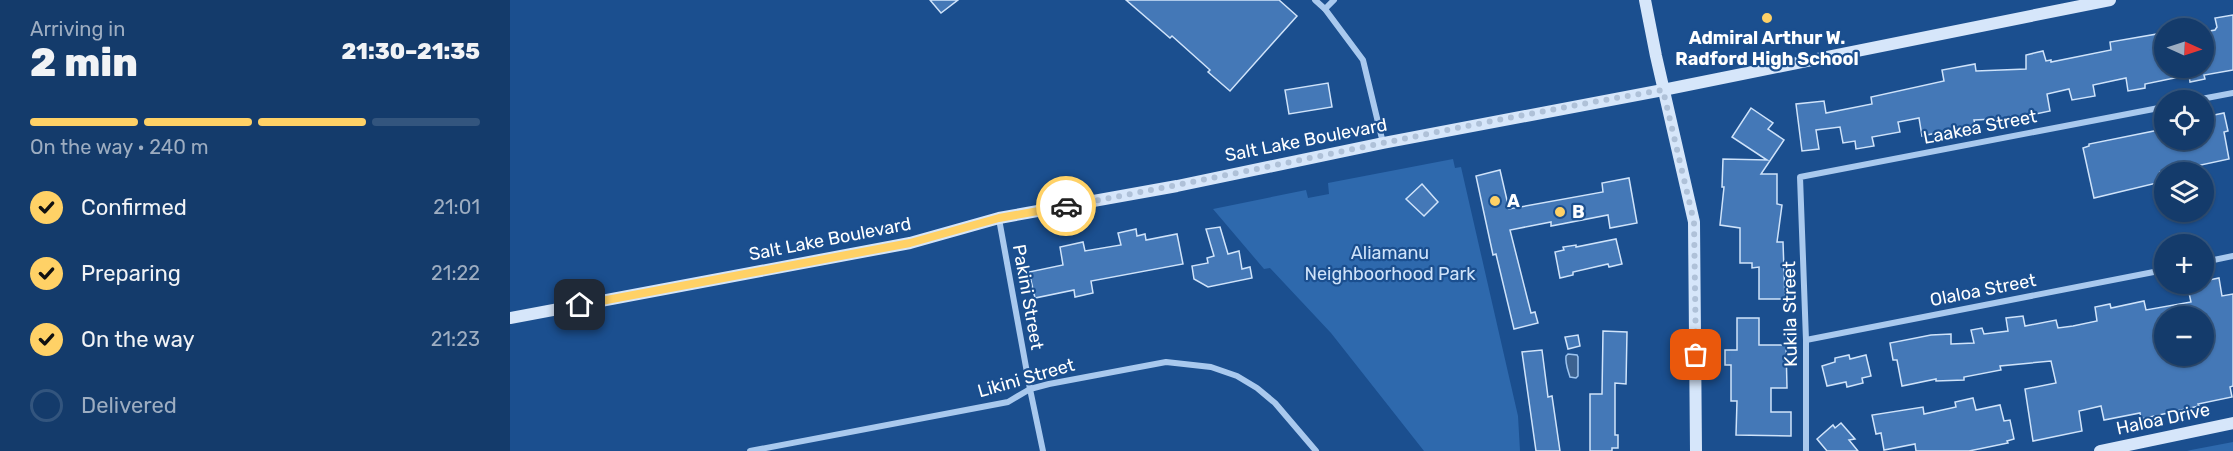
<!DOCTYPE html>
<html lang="en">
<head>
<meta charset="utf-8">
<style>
	:root { --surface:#143b6b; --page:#214673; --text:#f1f3f6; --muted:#9dadc1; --line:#33557e; --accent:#ffd166 }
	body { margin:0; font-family:Rubik,sans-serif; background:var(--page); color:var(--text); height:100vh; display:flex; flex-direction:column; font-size:22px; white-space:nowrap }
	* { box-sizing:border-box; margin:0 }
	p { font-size:20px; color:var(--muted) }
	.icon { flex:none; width:33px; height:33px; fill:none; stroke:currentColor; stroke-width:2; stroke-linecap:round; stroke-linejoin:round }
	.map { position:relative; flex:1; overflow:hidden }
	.details { display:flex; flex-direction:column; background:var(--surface); width:510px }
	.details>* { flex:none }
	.needle { width:39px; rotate:93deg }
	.buttons { position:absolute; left:1644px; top:18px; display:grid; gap:12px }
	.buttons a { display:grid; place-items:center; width:60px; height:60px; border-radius:50%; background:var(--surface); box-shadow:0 2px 4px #0004,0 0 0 2px var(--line); font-size:30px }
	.pin { position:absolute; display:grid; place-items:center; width:51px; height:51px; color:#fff; margin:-26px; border-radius:12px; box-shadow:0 3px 9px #0006 }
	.courier { position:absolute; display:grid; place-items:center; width:60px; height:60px; margin:-30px; border:4px solid #ffd166; border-radius:50%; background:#fff; color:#222; box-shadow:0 2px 8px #0007 }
	.overview em { font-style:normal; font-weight:800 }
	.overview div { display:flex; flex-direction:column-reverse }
	.overview { display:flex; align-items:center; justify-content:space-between; height:102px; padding:0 30px }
	h1 { font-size:39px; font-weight:800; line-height:45px }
	.bar { display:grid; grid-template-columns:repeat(4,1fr); gap:9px 6px; align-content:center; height:72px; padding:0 30px }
	.bar i { height:8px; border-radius:4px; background:var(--line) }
	.bar .current { background:var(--accent) }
	.bar p { grid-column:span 4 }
	ol { padding:0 30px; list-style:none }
	li { display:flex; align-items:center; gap:18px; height:66px }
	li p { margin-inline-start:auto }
	li .icon { padding:6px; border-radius:50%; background:var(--accent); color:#111; stroke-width:4 }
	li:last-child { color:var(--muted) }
	li i { width:33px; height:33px; border:3px solid var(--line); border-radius:50% }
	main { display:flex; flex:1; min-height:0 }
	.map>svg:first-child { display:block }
	.green { fill:#2e69ad }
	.water { fill:#3c6290; stroke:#9cc4f0; stroke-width:1.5 }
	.building { fill:#4478b7; stroke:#cfe3fa; stroke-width:1.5; fill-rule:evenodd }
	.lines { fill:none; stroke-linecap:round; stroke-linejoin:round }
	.street { stroke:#a9c9ee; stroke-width:6 }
	.secondary { stroke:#d6e6fa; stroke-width:12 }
	.done { stroke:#afc1d8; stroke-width:6; stroke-dasharray:0 10.8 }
	.route { stroke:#ffd166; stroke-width:8 }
	.poi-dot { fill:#ffd166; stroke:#1b4f8f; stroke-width:2 }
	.labels { text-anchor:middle; stroke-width:4.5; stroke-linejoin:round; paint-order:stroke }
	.poi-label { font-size:18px; font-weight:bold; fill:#fff; stroke:#1b4f8f; text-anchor:start }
	.street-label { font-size:18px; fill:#fff; stroke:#1b4f8f }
	.park-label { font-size:18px; fill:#cfe3fa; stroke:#1b4f8f }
</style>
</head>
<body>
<main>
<section class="details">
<div class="overview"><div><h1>2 min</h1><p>Arriving in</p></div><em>21:30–21:35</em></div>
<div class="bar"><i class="current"></i><i class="current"></i><i class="current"></i><i></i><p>On the way · 240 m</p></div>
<ol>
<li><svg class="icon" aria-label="check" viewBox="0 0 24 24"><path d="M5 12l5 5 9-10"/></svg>Confirmed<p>21:01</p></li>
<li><svg class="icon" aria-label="check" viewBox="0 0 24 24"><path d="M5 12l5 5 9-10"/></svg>Preparing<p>21:22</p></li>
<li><svg class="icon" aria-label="check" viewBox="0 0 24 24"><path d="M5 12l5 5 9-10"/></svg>On the way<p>21:23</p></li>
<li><i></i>Delivered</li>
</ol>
</section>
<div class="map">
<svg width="1723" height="451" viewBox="0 0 1723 451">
	<rect width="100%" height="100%" fill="#1b4f8f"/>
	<g class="green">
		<path d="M943,159L945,168L951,167L1008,416L1010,451H914L821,333L760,268L754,269L703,209L796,190L798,198L819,194L818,183Z"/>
		<path d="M1723,442V451H1677L1681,450Z"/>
	</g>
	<path class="water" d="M1058,354L1067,355L1068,357V376L1066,378L1060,377C1058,370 1055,364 1056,356Z"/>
	<g class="building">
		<path d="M420,0H448L431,13Z"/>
		<path d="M616,0H769L787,16L720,91L698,72L700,70L662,36L660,38Z"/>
		<path d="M1723,15V70L1694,75L1695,79L1680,82L1679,75L1635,84V88L1618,91L1616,78L1583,85L1585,96L1562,100L1559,89L1537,94L1540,111L1506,118L1464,120L1465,125L1412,136L1409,118L1388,122L1390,132L1362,137L1364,146L1346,149L1345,141L1333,143L1330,127L1306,130L1309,149L1292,151L1286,104L1314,101L1316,113L1362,104L1361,97L1434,81L1432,70L1465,64L1466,71L1516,69V55L1533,51L1536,61L1541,60V62L1601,50L1600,42L1653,33L1654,68H1693L1694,71V32L1705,30L1707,27L1705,18Z"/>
		<path d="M818,83L822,107L779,114L775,90Z"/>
		<path d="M1241,108L1263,123L1258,129L1274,140L1251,174H1267V204L1272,205L1267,242H1273L1275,299H1249V267L1242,268V263H1230V228L1210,225L1214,187H1212L1213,159L1257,160L1222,137Z"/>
		<path d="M1714,113L1718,131L1714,132L1719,159L1686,166L1687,172H1650L1651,182L1584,198L1573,148L1579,146V144L1654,129V140H1694V127L1701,125L1699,116Z"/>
		<path d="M990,170L999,209L1093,192L1092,183L1119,178L1127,223L1100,228L1098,215L1041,226V222L1000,230L1021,313L1025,312L1028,323L1004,329L986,254L983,255L966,176Z"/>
		<path d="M912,184L928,202L914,216L896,199Z"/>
		<path d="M710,227L718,254L729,251L732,269L740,267L742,278L698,287L684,279L682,266L698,263L697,258L704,256L696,229Z"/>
		<path d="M626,229L627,236L635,234L636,240L667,234L673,264L581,281L583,293L565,297L564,290L525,298L519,272L553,265L550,247L573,242L575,251L611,245L608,233Z"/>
		<path d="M1106,239L1112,264L1099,267L1098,264L1063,272V275L1050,278L1045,252L1054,250L1053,247L1066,245V247Z"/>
		<path d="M1709,278L1712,296L1723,294V386L1720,387L1722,397L1688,404L1689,406L1631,419L1630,413L1594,420L1591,406L1569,411L1572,431L1523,441L1515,389L1546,383L1541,361L1490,366L1491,370L1454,377V380L1426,381V379L1392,386L1387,360H1383L1380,343L1421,335L1441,334V344L1464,343L1461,330L1472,328L1474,334L1498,331L1496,318L1513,316L1515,326L1546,320L1548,328L1563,326L1587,321L1585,307L1600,304L1601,308L1634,301L1636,310L1681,302L1677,284H1694V281ZM1654,316H1694V356L1661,358V356H1654Z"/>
		<path d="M1227,318H1249V345H1276L1277,388H1261V412H1281V436L1226,435L1227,401H1221V365H1215V350H1227Z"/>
		<path d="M1093,331L1117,332L1116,384L1105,383V435H1108V448H1102V451H1080V394H1092Z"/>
		<path d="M1068,335L1070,346L1058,349L1055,337Z"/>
		<path d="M1032,350L1038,397L1042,396L1050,451H1026L1012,352Z"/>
		<path d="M1339,355L1340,359L1356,355L1361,376L1352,378L1353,383L1337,387L1336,382L1317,386L1312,366L1325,362V358Z"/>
		<path d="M1463,398L1466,410L1490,405L1494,421L1500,420L1504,439L1497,441L1498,443L1459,451H1406L1405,444L1374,450L1371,433L1366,434L1362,415L1413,407L1414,414L1446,407L1445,402Z"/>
		<path d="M1331,423L1345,439L1339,440L1348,451H1317L1307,439L1323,425L1325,428Z"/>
	</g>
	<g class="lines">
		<g class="street">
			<path d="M805,0L815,9L853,60L873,143"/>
			<path d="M815,9L824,0"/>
			<path d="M1686,100L1723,93"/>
			<path d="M489,219L520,389L533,451"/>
			<path d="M1694,262L1723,256"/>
			<path d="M1296,340L1654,270"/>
			<path d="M240,451L498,402L520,389L539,384L656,362L701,367L727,376L747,388L765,403L806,451"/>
			<path d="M1296,451V340L1290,177L1654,107"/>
		</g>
		<g class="secondary">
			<path d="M1135,0L1146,56L1184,222L1186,451"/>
			<path d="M0,318L400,243L489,218L667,186L873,143L1153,90L1600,0"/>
			<path d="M1590,451L1723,423"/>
		</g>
	</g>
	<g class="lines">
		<path class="done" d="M556,206C755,170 953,123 1153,90L1184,222L1186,355"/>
		<path class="route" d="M70,305L400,243L489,218L556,206"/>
	</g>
	<g class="poi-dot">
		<circle cx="1257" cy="18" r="6"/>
		<circle cx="985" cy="201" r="6"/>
		<circle cx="1050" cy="212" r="6"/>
	</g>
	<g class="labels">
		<g class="poi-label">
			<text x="1257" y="44" text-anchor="middle">Admiral Arthur W.<tspan x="1257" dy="21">Radford High School</tspan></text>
			<text x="997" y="207">A</text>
			<text x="1062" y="218">B</text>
		</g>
		<g class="street-label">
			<text transform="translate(1470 127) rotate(-11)" y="6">Laakea Street</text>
			<text transform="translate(796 140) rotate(-11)" y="6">Salt Lake Boulevard</text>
			<text transform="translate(320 239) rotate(-11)" y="6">Salt Lake Boulevard</text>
			<text transform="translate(1473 290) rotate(-11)" y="6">Olaloa Street</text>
			<text transform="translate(518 297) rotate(80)" y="6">Pakini Street</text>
			<text transform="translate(1280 314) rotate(-91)" y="6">Kukila Street</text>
			<text transform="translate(516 378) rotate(-16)" y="6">Likini Street</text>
			<text transform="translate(1653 419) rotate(-12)" y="6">Haloa Drive</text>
		</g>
		<g class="park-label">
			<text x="880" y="259">Aliamanu<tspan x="880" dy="21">Neighboorhood Park</tspan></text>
		</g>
	</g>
</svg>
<div class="buttons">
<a><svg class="needle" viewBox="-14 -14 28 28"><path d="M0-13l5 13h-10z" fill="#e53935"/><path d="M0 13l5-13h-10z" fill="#9dadc1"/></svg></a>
<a><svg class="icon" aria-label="locate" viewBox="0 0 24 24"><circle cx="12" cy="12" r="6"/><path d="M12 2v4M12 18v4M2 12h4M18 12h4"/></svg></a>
<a><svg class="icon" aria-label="layers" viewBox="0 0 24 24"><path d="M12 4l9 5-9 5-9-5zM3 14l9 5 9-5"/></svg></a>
<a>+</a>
<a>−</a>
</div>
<div class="pin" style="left:1186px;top:355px;background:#ea580c"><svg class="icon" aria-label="bag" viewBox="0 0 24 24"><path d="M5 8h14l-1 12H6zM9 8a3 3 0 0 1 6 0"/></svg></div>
<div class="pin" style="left:70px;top:305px;background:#1f2937"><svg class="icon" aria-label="home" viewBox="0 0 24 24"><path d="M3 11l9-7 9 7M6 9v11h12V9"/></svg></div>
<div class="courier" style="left:556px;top:206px"><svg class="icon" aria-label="car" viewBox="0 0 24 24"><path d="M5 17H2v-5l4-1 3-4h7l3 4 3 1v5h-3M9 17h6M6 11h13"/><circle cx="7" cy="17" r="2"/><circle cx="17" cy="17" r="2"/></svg></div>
</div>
</main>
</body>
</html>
